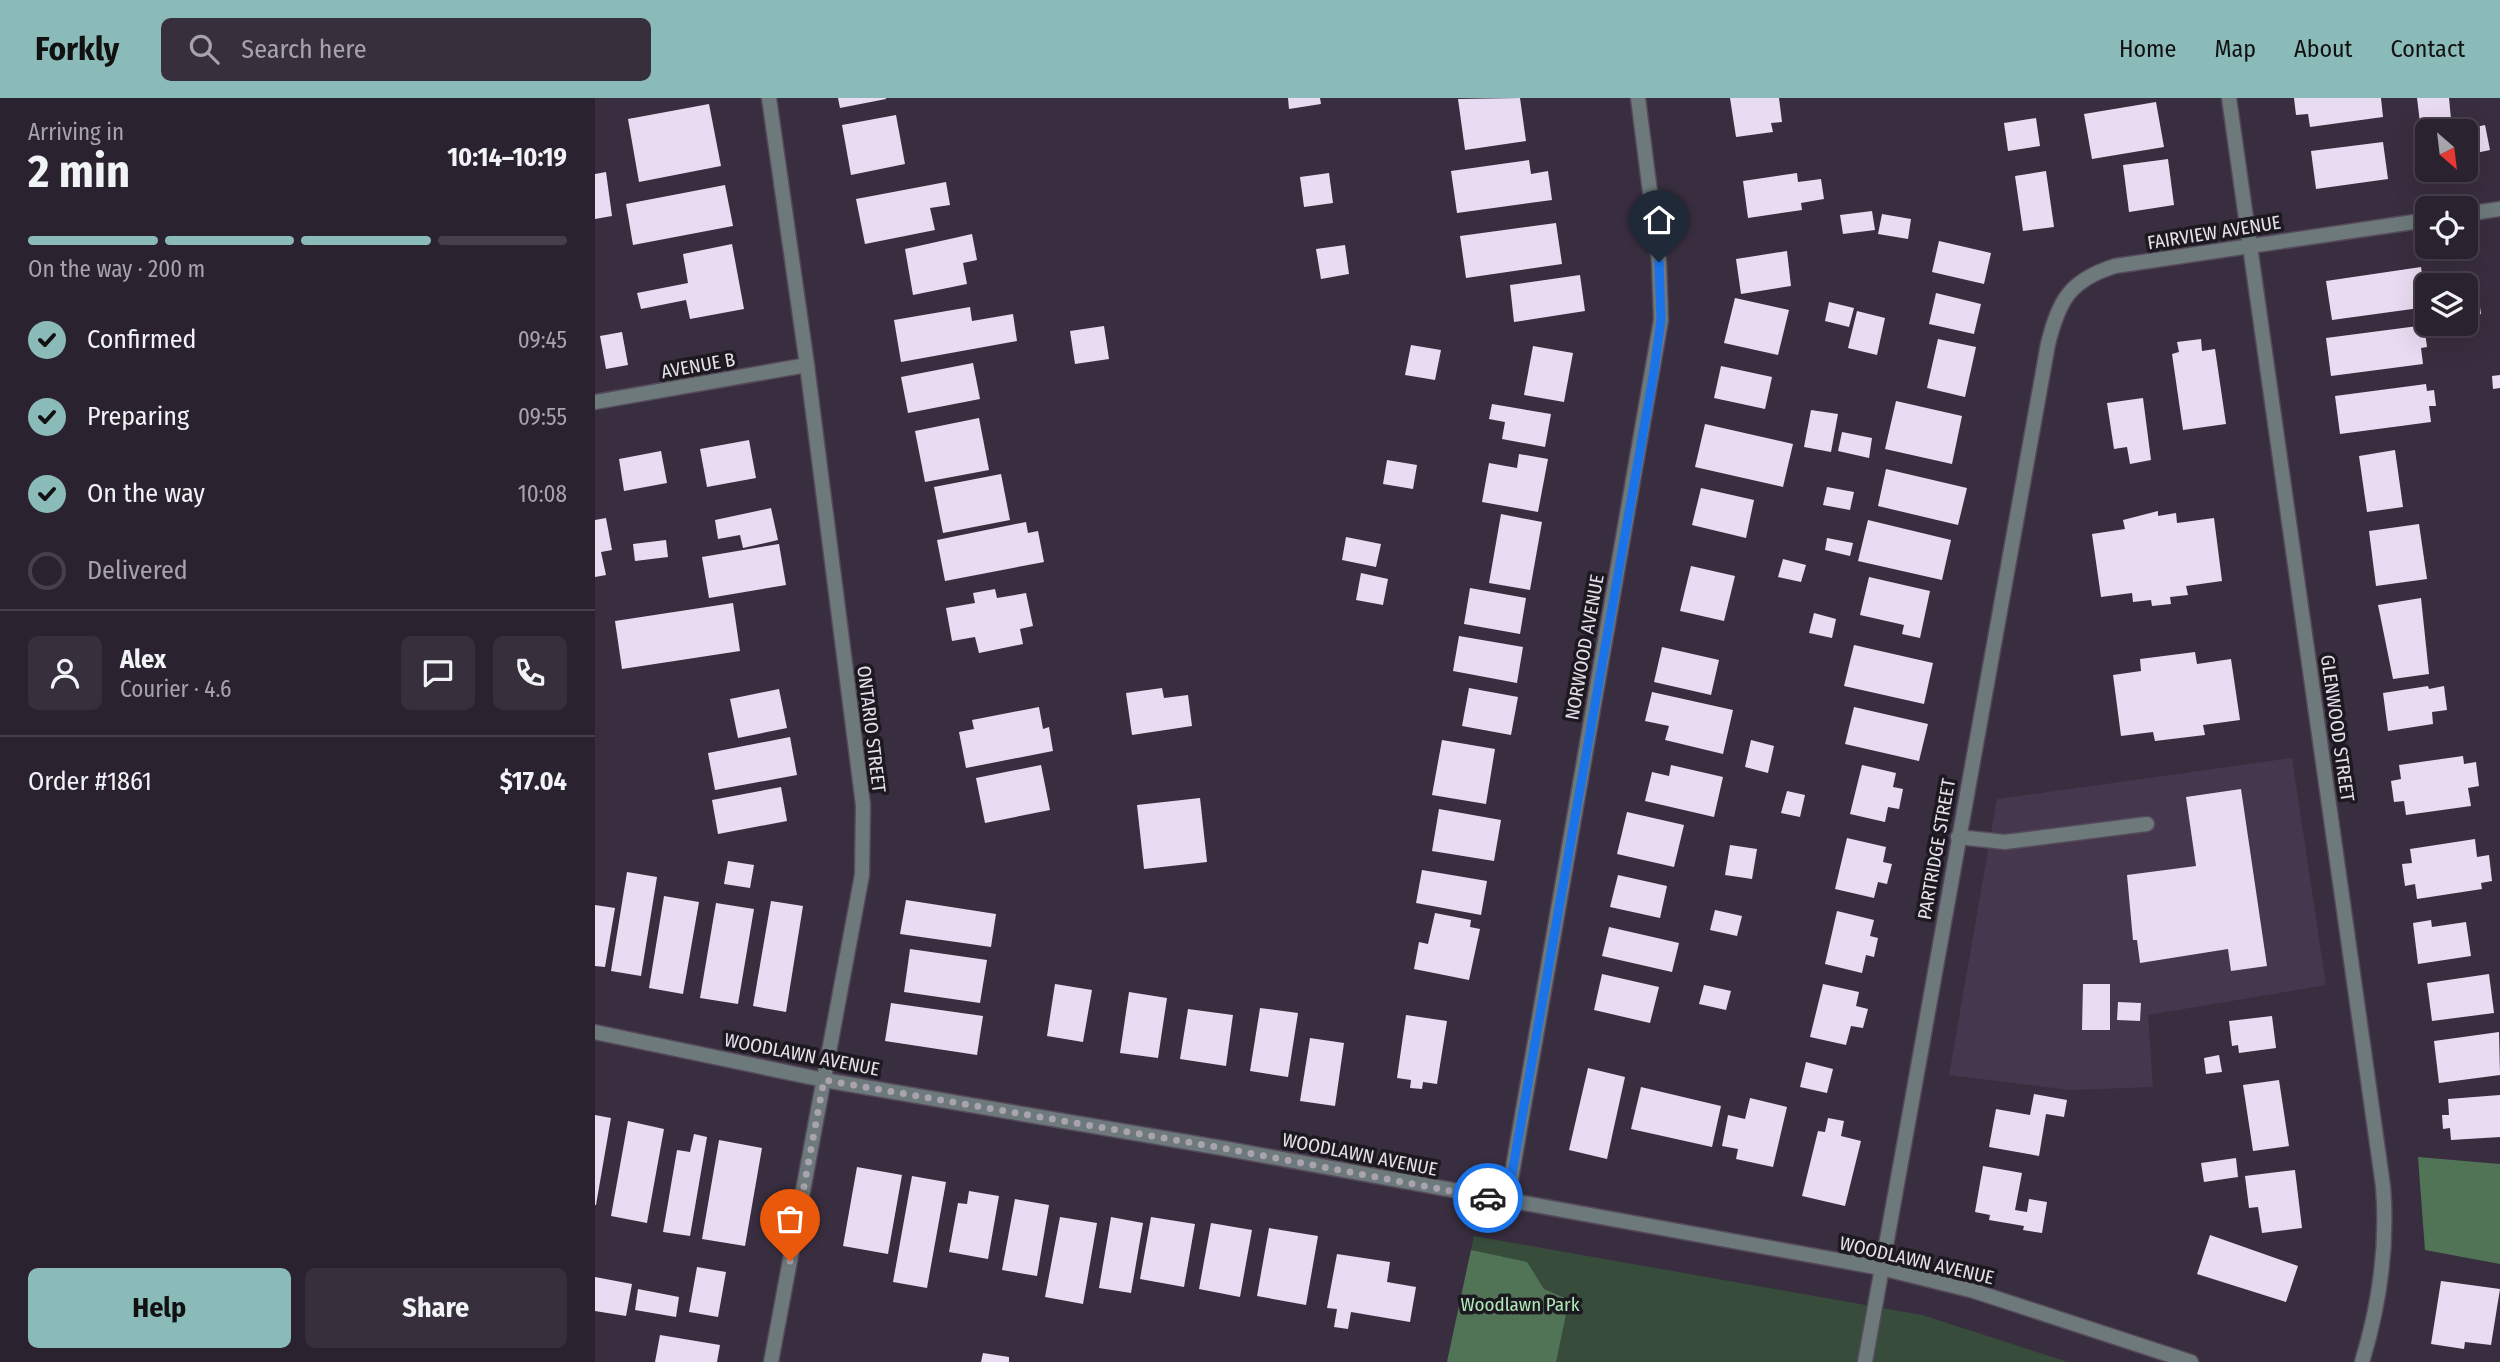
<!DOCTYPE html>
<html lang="en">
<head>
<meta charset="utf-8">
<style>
	:root { --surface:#2b222f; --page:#372f3b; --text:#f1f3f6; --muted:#a6a4aa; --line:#473f4b; --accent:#8bbbb9 }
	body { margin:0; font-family:"Fira Sans Condensed",sans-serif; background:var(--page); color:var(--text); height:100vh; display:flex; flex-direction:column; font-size:26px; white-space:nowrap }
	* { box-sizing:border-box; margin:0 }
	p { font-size:23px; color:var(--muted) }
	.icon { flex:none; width:38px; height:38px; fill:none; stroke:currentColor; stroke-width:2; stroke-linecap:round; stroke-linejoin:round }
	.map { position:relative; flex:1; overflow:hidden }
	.side { display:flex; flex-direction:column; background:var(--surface); width:595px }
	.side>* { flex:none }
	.needle { width:46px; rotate:152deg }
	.buttons { position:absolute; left:1820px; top:21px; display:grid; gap:14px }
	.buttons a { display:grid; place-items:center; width:63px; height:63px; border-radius:10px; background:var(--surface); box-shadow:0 7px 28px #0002,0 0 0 2px var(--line); font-size:35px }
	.pin { position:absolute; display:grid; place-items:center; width:60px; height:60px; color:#fff; margin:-72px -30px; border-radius:50% 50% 50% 0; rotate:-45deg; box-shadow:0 0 7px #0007 }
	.pin .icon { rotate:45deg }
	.courier { position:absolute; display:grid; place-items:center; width:70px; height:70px; margin:-35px; border:5px solid #1a73e8; border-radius:50%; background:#fff; color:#222; box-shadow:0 2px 9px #0007 }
	.overview em { font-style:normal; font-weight:700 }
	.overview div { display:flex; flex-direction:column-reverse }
	.overview { display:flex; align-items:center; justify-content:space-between; height:119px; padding:0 28px }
	h1 { font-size:46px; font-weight:700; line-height:52px }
	.bar { display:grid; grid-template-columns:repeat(4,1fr); gap:10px 7px; align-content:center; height:84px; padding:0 28px }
	.bar i { height:9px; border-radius:5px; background:var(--line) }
	.bar .current { background:var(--accent) }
	.bar p { grid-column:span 4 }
	.line { display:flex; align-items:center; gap:18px; padding:0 28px; border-top:2px solid var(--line) }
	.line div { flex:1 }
	.round { display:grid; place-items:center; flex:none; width:74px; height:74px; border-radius:10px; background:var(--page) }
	ol { padding:0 28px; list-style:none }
	li { display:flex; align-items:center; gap:21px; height:77px }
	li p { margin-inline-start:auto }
	li .icon { padding:7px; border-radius:50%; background:var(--accent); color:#111; stroke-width:4 }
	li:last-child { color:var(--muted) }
	li i { width:38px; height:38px; border:4px solid var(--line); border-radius:50% }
	.action { display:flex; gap:14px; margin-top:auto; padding:14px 28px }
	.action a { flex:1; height:80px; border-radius:10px; background:var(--accent); color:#111; font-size:28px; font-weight:700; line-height:80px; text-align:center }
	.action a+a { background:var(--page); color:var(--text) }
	header { display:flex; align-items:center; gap:42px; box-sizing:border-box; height:98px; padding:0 35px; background:var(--accent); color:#111 }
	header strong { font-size:33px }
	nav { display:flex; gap:38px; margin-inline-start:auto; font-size:24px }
	.search { width:490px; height:63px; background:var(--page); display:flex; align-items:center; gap:18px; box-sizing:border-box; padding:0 24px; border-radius:10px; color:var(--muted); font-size:26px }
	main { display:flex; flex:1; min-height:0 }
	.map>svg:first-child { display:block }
	.built { fill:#45374d }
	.green { fill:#384c3b }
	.forest { fill:#517456 }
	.building { fill:#e9dcf2 }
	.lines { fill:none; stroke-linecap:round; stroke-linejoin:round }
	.service-casing { stroke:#554a5b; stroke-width:17 }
	.minor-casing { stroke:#554a5b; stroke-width:17 }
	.service { stroke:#6d797a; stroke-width:14 }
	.minor { stroke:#6d797a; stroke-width:14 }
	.done { stroke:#a9a2af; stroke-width:7; stroke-dasharray:0 12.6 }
	.route { stroke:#1a73e8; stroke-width:9 }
	.labels { text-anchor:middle; stroke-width:7; stroke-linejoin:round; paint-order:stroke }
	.street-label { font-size:19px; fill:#e6e0eb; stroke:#1d1920 }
	.park-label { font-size:19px; fill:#aee8b6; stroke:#1d1920 }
</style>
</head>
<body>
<header>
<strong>Forkly</strong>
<div class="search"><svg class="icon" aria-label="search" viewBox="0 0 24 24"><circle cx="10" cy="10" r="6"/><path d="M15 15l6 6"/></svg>Search here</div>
<nav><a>Home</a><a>Map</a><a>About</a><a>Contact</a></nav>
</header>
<main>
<section class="side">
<div class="overview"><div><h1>2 min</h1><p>Arriving in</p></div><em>10:14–10:19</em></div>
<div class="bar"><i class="current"></i><i class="current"></i><i class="current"></i><i></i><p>On the way · 200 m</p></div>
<ol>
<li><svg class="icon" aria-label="check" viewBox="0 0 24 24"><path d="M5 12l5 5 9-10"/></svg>Confirmed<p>09:45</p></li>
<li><svg class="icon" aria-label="check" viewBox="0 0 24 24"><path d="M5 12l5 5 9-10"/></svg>Preparing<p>09:55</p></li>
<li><svg class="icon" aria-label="check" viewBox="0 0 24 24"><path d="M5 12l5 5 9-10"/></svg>On the way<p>10:08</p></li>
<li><i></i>Delivered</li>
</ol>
<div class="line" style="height:126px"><a class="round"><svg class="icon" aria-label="person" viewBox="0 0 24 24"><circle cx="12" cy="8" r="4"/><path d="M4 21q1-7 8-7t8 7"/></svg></a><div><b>Alex</b><p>Courier · 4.6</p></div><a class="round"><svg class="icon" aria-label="chat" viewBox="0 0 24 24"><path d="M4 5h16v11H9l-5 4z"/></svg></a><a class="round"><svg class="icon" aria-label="phone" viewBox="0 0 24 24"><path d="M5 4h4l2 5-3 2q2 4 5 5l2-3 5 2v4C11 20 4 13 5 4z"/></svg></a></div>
<div class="line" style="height:91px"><div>Order #1861</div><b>$17.04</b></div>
<div class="action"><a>Help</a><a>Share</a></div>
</section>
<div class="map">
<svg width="1905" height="1264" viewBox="0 0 1905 1264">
	<rect width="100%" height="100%" fill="#392e3f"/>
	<path class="built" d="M1697,660L1731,887L1553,917L1558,989L1476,992L1354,977L1402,701Z"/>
	<path class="green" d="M879,1138L1327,1217L1473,1264H852Z"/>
	<g class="forest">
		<path d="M1823,1059L1905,1066V1166L1830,1152Z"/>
		<path d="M876,1152L932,1164L949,1191L974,1202L961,1264H852Z"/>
	</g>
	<g class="building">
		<path d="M243,0H291V1L245,10Z"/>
		<path d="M693,0H725L726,6L694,11Z"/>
		<path d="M925,0L931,43L870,52L863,1Z"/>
		<path d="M1135,0H1184L1187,24L1176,25L1178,34L1141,39Z"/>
		<path d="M1699,0H1786L1788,19L1715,29L1713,16L1701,17Z"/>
		<path d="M1822,0H1854L1856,21L1825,25Z"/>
		<path d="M1561,4L1569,49L1497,61L1489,16Z"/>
		<path d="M114,6L126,68L44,84L33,21Z"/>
		<path d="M301,17L310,66L256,77L247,27Z"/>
		<path d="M1441,20L1445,48L1413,53L1409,25Z"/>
		<path d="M1890,27L1895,52L1876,56L1872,31Z"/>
		<path d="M1788,44L1793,81L1721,91L1716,53Z"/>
		<path d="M1573,61L1579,107L1534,114L1528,67Z"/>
		<path d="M934,62L936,76L953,73L957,102L862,115L856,73Z"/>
		<path d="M1451,73L1459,129L1428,133L1420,78Z"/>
		<path d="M11,74L17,118L0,121V76Z"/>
		<path d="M734,75L738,105L709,109L705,79Z"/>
		<path d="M1202,75L1203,84L1226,81L1229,101L1206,105L1207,112L1153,120L1148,83Z"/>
		<path d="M351,84L355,107L335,110L340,132L270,146L261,101Z"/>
		<path d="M130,87L138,128L38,147L31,106Z"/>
		<path d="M1277,113L1280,132L1248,136L1245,117Z"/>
		<path d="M1287,116L1316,121L1313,141L1283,136Z"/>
		<path d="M961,125L967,166L871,180L865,138Z"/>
		<path d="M377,136L382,162L368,165L372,186L318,197L310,151Z"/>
		<path d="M1344,143L1396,155L1389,186L1337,174Z"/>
		<path d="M137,146L149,211L95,221L91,202L46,211L42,195L93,185L88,156Z"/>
		<path d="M750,147L754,176L726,181L721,151Z"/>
		<path d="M1192,153L1196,188L1146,196L1141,161Z"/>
		<path d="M1826,169L1832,209L1737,222L1731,183Z"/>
		<path d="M985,177L990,213L919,224L915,187Z"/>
		<path d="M1882,188L1886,216L1871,218V189Z"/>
		<path d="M1341,195L1386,206L1379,236L1334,226Z"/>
		<path d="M1140,200L1194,212L1183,257L1129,245Z"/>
		<path d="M1234,204L1259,210L1254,229L1230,223Z"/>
		<path d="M375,209L377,223L418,216L422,243L306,264L299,222Z"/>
		<path d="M1262,213L1290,220L1282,257L1253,250Z"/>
		<path d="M509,228L514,261L480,266L475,233Z"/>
		<path d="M1823,228L1824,236L1830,234L1832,249L1826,250L1828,266L1736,278L1731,240Z"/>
		<path d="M27,234L33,267L11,271L5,238Z"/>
		<path d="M1343,241L1381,249L1370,299L1332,290Z"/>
		<path d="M1606,241L1607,253L1620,251L1631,326L1588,332L1577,256L1584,254L1582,244Z"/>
		<path d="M816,247L846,252L840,282L810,277Z"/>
		<path d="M938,248L978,255L969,304L929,297Z"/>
		<path d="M378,265L385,301L313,315L306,279Z"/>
		<path d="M1126,268L1177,279L1170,311L1119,300Z"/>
		<path d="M1905,277V290L1898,291L1897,278Z"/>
		<path d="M1831,286L1832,293L1839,292L1841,308H1834L1836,324L1745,336L1740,298Z"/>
		<path d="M1548,300L1556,362L1535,366L1532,349L1519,351L1512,305Z"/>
		<path d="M1301,303L1367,318L1357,366L1290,351Z"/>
		<path d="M897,306L956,316L950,349L907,341L910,324L894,321Z"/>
		<path d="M1216,312L1243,316L1236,354L1209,349Z"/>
		<path d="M384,320L394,372L330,384L320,333Z"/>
		<path d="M1110,326L1198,346L1188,389L1100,369Z"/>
		<path d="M1247,334L1277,340L1274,360L1243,353Z"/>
		<path d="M154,342L161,380L112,389L105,351Z"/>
		<path d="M1800,352L1808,409L1772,414L1764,358Z"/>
		<path d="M66,353L72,385L29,393L24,361Z"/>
		<path d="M924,356L953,361L943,414L887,404L894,365L922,370Z"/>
		<path d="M792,362L822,367L818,391L788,386Z"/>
		<path d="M1291,371L1372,390L1363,427L1283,408Z"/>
		<path d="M406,376L415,422L348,435L339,389Z"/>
		<path d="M1232,389L1259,394L1255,412L1228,407Z"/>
		<path d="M1106,390L1159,402L1151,440L1097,427Z"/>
		<path d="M176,410L183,442L148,450L145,437L123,441L120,422Z"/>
		<path d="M1563,413V418L1581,415L1582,425L1619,420L1627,483L1591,488L1593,497L1575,499L1576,506L1557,508L1556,502L1538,504L1537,495L1506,499L1497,436L1530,431L1528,422Z"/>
		<path d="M906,416L947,424L935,492L894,485Z"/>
		<path d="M11,420L17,452L6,454L11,477L0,479V422Z"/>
		<path d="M1273,422L1356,442L1347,482L1263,463Z"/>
		<path d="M431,424L433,435L443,433L449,464L350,483L342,442Z"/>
		<path d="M1824,426L1832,481L1781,488L1774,433Z"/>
		<path d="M751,439L786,446L781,469L747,462Z"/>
		<path d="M1232,440L1258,445L1255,458L1230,452Z"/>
		<path d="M71,442L73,459L40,463L38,446Z"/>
		<path d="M184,446L191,487L114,500L107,459Z"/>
		<path d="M1188,461L1211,467L1206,484L1183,479Z"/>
		<path d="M1096,468L1140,478L1129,523L1085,513Z"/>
		<path d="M766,475L793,481L788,507L761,502Z"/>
		<path d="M1274,479L1335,493L1325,540L1307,536L1309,527L1265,517Z"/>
		<path d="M875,490L931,500L925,536L869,526Z"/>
		<path d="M400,491L402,500L431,495L438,528L425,531L428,546L384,555L380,539L357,543L351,510L380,505L378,495Z"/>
		<path d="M1826,500L1834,576L1798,581L1783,507Z"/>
		<path d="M138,505L145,553L27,571L20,523Z"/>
		<path d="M1219,515L1241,521L1237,540L1214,535Z"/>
		<path d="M864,538L928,549L922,585L858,573Z"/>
		<path d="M1259,547L1338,565L1329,606L1249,588Z"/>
		<path d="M1067,549L1124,562L1116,597L1059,584Z"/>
		<path d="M1600,554L1602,566L1636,561L1645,622L1608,627L1610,637L1560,643L1558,634L1526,638L1518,577L1546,573L1545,561Z"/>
		<path d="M1833,588L1834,591L1849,588L1852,612L1837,614L1838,626L1793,633L1788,595Z"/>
		<path d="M567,590L569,600L593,597L597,628L537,637L531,595Z"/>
		<path d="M874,590L923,599L916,637L867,628Z"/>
		<path d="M184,591L192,630L143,640L135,601Z"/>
		<path d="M1057,594L1138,612L1128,656L1070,642L1074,628L1050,623Z"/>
		<path d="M444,609L448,631L454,629L458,653L371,670L364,634L379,631L377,622Z"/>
		<path d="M1259,609L1333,626L1324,663L1250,646Z"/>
		<path d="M195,639L202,677L120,692L113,655Z"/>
		<path d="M847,642L900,651L891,706L837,697Z"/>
		<path d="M1156,642L1179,648L1173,675L1150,669Z"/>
		<path d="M1868,658L1869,666L1881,664L1884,688L1873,690L1876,708L1811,717L1809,703L1799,704L1796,683L1806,681L1804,667Z"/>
		<path d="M446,667L455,712L390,725L381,680Z"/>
		<path d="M1076,667L1128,679L1119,719L1050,703L1057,674L1074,678Z"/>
		<path d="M1267,667L1301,675L1298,689L1308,691L1304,711L1293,709L1290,724L1255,716Z"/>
		<path d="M186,689L192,723L123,736L117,702Z"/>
		<path d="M1646,691L1672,868L1636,873L1633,851L1545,865L1542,842H1538L1532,777L1601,768L1591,699Z"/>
		<path d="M1192,693L1210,697L1205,719L1186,715Z"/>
		<path d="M605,700L612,764L549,771L542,707Z"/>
		<path d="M844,711L906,722L899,763L837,753Z"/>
		<path d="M1032,714L1089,727L1079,769L1022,756Z"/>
		<path d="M1252,740L1291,749L1288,764L1297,766L1292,786L1283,784L1279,800L1240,791Z"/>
		<path d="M1880,741L1882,759L1894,757L1897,783L1886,785L1887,791L1822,801L1820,786L1810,788L1807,766L1817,765L1815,751Z"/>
		<path d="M1135,747L1162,751L1157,781L1130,777Z"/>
		<path d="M133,763L159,767L155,790L129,786Z"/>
		<path d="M827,772L892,783L886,817L821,805Z"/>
		<path d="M32,774L62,779L46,878L16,873Z"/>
		<path d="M1023,777L1072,788L1065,820L1015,809Z"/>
		<path d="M69,798L104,804L88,896L54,890Z"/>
		<path d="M311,802L401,816L396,849L305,836Z"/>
		<path d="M176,803L208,808L191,914L158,908Z"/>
		<path d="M121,805L159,811L143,906L105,900Z"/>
		<path d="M0,807L20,810L10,869L0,868Z"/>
		<path d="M1120,812L1147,818L1142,838L1115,832Z"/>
		<path d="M1242,813L1279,822L1275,838L1283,840L1279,859L1271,857L1267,875L1230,866Z"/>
		<path d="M840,815L876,822L875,829L885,831L874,882L819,871L824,844L833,846Z"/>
		<path d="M1836,822L1837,829L1871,824L1876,858L1823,866L1818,825Z"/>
		<path d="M1014,829L1084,845L1077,874L1007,858Z"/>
		<path d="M315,851L392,862L385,905L309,894Z"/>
		<path d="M1007,876L1064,889L1055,925L999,912Z"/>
		<path d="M1894,876L1899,915L1837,923L1832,885Z"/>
		<path d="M460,886L497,892L488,944L452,938Z"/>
		<path d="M1228,886L1264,894L1261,908L1273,911L1268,930L1256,928L1251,947L1215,939Z"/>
		<path d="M1488,886H1515V932H1487Z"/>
		<path d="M1109,887L1136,893L1131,912L1104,906Z"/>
		<path d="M534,894L572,900L563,960L525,955Z"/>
		<path d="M1523,904L1546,905L1545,923L1522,922Z"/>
		<path d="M296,905L388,918L382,957L290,943Z"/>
		<path d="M665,910L703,915L693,979L655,973Z"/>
		<path d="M593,911L638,917L631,968L585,961Z"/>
		<path d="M811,917L852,923L842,986L828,984L827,991L815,990L816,982L802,980Z"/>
		<path d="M1677,918L1681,950L1644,955L1643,947L1637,948L1634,923Z"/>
		<path d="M1904,934L1905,977L1844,985L1839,943Z"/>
		<path d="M715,940L749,945L740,1008L705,1003Z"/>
		<path d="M1624,957L1627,974L1611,976L1609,960Z"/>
		<path d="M1211,964L1238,971L1232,995L1205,989Z"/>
		<path d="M993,970L1030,979L1012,1061L974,1052Z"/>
		<path d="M1684,982L1694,1048L1658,1053L1648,987Z"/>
		<path d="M1046,989L1126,1008L1117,1049L1036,1031Z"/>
		<path d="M1439,996L1472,1002L1469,1019L1451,1016L1444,1058L1394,1049L1401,1011L1435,1017Z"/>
		<path d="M1905,997V1039L1856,1042L1855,1030L1848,1031L1847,1017H1854L1853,1001Z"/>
		<path d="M1155,1000L1192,1009L1178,1069L1141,1061L1143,1051L1127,1048L1133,1017L1150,1021Z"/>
		<path d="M0,1017L16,1020L1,1107H0Z"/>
		<path d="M1233,1020L1249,1023L1246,1038L1266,1043L1250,1108L1207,1098L1223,1033L1230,1034Z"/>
		<path d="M33,1023L69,1031L52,1125L16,1118Z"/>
		<path d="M99,1036L112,1039L95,1138L68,1134L82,1052L95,1054Z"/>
		<path d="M124,1042L167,1050L150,1148L107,1141Z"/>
		<path d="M1641,1060L1643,1079L1609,1084L1606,1065Z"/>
		<path d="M1388,1068L1427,1075L1420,1112L1432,1114L1434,1101L1452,1104L1447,1135L1428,1132L1429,1128L1394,1122L1395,1117L1380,1114Z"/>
		<path d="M262,1069L307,1077L293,1156L248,1148Z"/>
		<path d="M1700,1072L1707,1130L1667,1135L1663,1109L1654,1110L1650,1078Z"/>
		<path d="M317,1078L351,1084L332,1190L298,1184Z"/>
		<path d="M374,1093L404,1098L393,1161L354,1154L363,1105L372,1106Z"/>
		<path d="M420,1101L454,1107L442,1178L407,1172Z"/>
		<path d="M465,1119L502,1125L488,1206L450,1199Z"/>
		<path d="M516,1119L548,1125L536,1195L504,1190Z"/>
		<path d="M556,1119L600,1126L589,1189L545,1181Z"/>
		<path d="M616,1125L657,1132L645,1199L604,1191Z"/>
		<path d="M674,1130L723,1138L711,1207L662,1198Z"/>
		<path d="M1615,1137L1703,1168L1691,1204L1602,1176Z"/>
		<path d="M742,1156L795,1164L792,1184L821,1189L815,1224L756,1214L753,1231L739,1229L742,1211L732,1210Z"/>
		<path d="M102,1169L131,1174L123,1219L94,1214Z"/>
		<path d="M0,1179L37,1186L31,1218L0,1213Z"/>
		<path d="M1846,1183L1905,1191L1896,1247L1870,1244L1869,1251L1836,1246Z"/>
		<path d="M43,1191L84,1199L81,1219L40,1212Z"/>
		<path d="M65,1237L125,1247L122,1264H60Z"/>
		<path d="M388,1255L414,1259V1264H386Z"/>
	</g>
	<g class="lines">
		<g class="service-casing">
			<path id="service" d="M1363,739L1410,744L1552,726"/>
		</g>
		<g class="minor-casing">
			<g id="minor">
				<path d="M174,0L212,267L268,707L267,777L176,1264"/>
				<path d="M1634,0L1788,1088C1793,1149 1785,1205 1767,1264"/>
				<path d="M1871,116L1905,111"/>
				<path d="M0,304L212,267"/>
				<path d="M0,934L229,982L627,1050L1286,1170L1379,1193L1596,1264"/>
				<path d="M912,1104L1066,222L1064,164L1043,0"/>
				<path d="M1270,1264L1453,246C1464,202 1475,182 1520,168L1832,122"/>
			</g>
		</g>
		<use href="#service" class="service"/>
		<use href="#minor" class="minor"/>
	</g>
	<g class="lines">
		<path class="done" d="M195,1163L229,982L627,1050L893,1100"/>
		<path class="route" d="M893,1100L912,1104L1059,273L1066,222L1064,164"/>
	</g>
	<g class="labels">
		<g class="street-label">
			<text transform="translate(1619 134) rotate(-9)" y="7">FAIRVIEW AVENUE</text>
			<text transform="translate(103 267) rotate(-10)" y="7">AVENUE B</text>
			<text transform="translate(989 549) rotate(-80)" y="7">NORWOOD AVENUE</text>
			<text transform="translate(1743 630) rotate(82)" y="7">GLENWOOD STREET</text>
			<text transform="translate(277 631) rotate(83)" y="7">ONTARIO STREET</text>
			<text transform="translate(1341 751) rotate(-80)" y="7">PARTRIDGE STREET</text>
			<text transform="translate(207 956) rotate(11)" y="7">WOODLAWN AVENUE</text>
			<text transform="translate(765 1056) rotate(11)" y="7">WOODLAWN AVENUE</text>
			<text transform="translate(1322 1162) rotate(13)" y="7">WOODLAWN AVENUE</text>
		</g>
		<g class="park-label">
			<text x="925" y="1213">Woodlawn Park</text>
		</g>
	</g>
</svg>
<div class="buttons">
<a><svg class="needle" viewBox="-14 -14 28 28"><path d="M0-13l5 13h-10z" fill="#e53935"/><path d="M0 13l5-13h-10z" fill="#a6a4aa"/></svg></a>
<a><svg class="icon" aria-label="locate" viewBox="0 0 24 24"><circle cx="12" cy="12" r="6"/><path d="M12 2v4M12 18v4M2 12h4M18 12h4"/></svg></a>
<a><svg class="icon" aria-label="layers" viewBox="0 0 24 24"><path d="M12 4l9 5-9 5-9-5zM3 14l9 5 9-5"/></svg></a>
</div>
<div class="pin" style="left:195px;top:1163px;background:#ea580c"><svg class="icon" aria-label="bag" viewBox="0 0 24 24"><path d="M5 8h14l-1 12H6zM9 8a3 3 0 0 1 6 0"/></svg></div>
<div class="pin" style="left:1064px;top:164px;background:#1f2937"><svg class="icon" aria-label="home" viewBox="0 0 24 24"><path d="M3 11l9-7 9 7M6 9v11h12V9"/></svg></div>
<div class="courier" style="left:893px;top:1100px"><svg class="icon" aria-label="car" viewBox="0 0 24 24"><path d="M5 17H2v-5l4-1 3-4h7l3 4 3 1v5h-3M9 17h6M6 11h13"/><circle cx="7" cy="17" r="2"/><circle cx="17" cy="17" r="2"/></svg></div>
</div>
</main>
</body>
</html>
